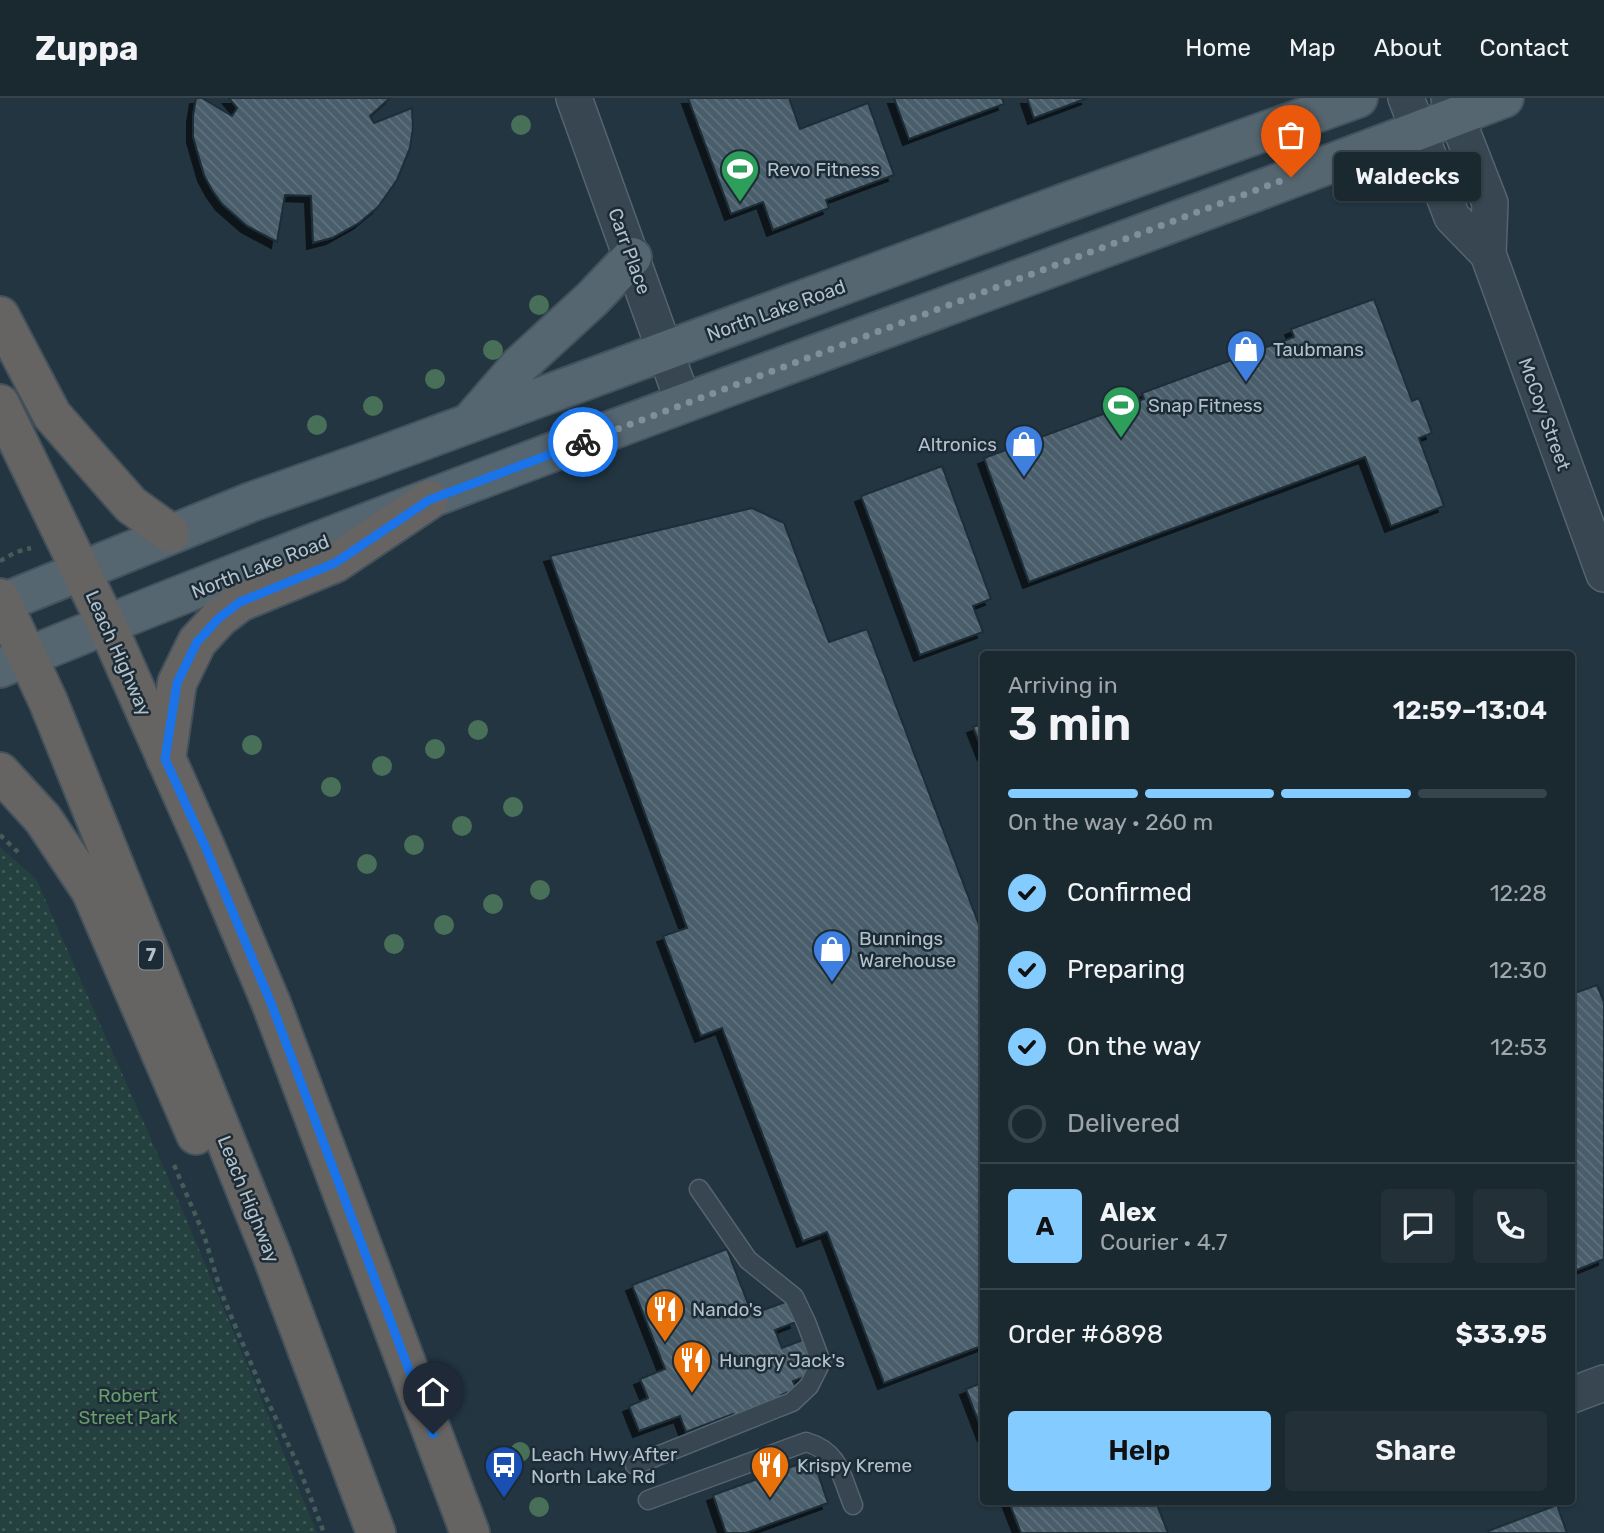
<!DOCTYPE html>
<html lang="en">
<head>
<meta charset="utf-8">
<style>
	:root { --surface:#1a2830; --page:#233038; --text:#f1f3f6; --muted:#9fa6ab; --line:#38444c; --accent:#84ccff }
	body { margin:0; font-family:Rubik,sans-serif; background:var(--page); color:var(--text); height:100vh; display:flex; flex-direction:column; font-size:26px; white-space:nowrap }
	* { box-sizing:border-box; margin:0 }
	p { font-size:23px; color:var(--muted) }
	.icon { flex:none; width:38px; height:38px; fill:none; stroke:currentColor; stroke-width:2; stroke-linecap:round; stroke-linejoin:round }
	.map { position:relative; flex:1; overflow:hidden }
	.sheet { position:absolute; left:980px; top:553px; width:595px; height:854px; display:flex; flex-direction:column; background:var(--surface); border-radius:7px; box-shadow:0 2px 5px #0004,0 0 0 2px var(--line) }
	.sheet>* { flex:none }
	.pin { position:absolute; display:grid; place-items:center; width:60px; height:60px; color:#fff; margin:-72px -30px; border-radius:50% 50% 50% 0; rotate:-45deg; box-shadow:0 0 7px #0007 }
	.pin .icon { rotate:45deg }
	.courier { position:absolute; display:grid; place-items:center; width:70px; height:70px; margin:-35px; border:5px solid #1a73e8; border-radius:50%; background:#fff; color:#222; box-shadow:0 2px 9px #0007 }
	.bubble { position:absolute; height:49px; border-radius:7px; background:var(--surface); box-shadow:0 2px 5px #0004,0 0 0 2px var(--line); font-size:23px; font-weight:600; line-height:49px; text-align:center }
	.head em { font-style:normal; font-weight:600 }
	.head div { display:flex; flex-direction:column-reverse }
	.head { display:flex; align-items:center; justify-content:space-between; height:119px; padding:0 28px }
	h1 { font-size:46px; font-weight:600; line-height:52px }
	.bar { display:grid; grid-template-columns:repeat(4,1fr); gap:10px 7px; align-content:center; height:84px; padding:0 28px }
	.bar i { height:9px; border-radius:5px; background:var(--line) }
	.bar .current { background:var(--accent) }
	.bar p { grid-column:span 4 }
	.line { display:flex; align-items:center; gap:18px; padding:0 28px; border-top:2px solid var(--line) }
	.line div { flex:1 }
	.round { display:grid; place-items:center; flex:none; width:74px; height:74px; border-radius:7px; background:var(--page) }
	ol { padding:0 28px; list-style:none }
	li { display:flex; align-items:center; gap:21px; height:77px }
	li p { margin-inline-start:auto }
	li .icon { padding:7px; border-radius:50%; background:var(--accent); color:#111; stroke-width:4 }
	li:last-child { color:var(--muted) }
	li i { width:38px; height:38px; border:4px solid var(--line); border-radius:50% }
	.button { display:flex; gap:14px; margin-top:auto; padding:14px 28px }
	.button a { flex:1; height:80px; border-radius:7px; background:var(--accent); color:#111; font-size:28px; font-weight:600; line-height:80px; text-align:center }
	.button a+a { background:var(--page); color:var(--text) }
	header { display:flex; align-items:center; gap:42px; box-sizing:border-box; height:98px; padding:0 35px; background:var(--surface); border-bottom:2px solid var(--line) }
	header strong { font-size:33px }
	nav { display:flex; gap:38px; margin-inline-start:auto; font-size:24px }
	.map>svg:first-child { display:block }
	.park { fill:url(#park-dots) }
	.building { fill:url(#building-back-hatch); stroke:#1e2d37; stroke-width:2; filter:url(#shadow) }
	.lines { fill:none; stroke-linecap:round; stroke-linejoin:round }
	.service-casing { stroke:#55646e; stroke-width:21 }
	.minor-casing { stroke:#55646e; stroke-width:38 }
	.primary-casing { stroke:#43525c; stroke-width:42 }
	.trunk-casing { stroke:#42515b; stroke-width:42 }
	.path { stroke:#435d5b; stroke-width:4.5; stroke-dasharray:5 5; stroke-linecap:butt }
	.service { stroke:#374650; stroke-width:18 }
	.minor { stroke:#374650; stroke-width:35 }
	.primary { stroke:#556670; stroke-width:38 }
	.trunk { stroke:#666462; stroke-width:38 }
	.tree { fill:#486f57 }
	.done { stroke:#80909a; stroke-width:7; stroke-dasharray:0 12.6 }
	.route { stroke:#1a73e8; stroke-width:9 }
	.labels { text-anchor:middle; stroke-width:5; stroke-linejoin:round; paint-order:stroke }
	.shield { fill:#1c2b35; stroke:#86949e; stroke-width:2 }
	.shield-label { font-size:18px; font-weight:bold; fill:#b3c1cb }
	.poi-label { font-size:19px; fill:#b3c1cb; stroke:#1c2b35; text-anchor:start }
	.street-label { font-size:19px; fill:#b3c1cb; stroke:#1c2b35 }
	.park-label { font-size:19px; fill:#689e6a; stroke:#1c2b35 }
</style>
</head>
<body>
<header>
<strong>Zuppa</strong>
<nav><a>Home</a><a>Map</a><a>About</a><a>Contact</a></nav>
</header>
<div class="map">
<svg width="1604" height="1435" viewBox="0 0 1604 1435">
	<defs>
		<pattern id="park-dots" width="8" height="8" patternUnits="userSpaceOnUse" patternTransform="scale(1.75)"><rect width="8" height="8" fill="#24413f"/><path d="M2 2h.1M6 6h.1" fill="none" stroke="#415b59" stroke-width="1.8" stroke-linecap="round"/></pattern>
		<pattern id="building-back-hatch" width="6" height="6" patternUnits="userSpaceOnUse" patternTransform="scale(1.75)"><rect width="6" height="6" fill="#485d6a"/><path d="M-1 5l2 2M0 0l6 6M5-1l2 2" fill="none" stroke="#60727e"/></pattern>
		<filter id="shadow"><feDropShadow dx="-6" dy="6" stdDeviation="0" flood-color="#0009"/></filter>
	</defs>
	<rect width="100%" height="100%" fill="#223540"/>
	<path class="park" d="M0,749L36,781L185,1118L317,1435H0Z"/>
	<g class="building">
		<path d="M196,0H202L232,18L237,10L229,0H390L370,18L374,25L412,10L413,30L410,50L397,82L378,109L359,125L332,140L313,145L311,98L285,97L277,144L247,128L222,106L212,92L204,77L193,39V18Z"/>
		<path d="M688,0H789L800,31L868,5L894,77L826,102L829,110L773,132L763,104L731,116Z"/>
		<path d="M894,0H1002L1004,6L909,41Z"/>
		<path d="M1027,0H1088L1034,20Z"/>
		<path d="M1374,201L1412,303L1419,300L1432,335L1419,340L1444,408L1391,428L1365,359L1029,484L984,360L1144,301L1142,295L1294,239L1291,231Z"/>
		<path d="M942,368L991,501L973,508L983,534L920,557L861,398Z"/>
		<path d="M752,410L784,425L829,544L867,531L984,840V1247L884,1285L827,1134L803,1143L722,930L701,938L663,838L687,830L550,458Z"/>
		<path d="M984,625V657L973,629Z"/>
		<path d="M1597,887L1604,904V1161L1572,1174V896Z"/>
		<path d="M727,1151L752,1216L788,1203L796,1224L775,1232L782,1250L805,1241L817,1274L793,1283L796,1291L781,1297L787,1313L738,1331L733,1316L686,1334L680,1318L639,1333L629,1308L648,1300L640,1281L665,1271L632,1187Z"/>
		<path d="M984,1284V1338L966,1291Z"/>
		<path d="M813,1361L828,1405L746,1435H726L713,1397Z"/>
		<path d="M1009,1404H1156L1168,1435H1021Z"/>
		<path d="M1557,1407L1567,1435H1489L1488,1433Z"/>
	</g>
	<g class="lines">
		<g class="service-casing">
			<g id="service">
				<path d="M635,1367L792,1304L809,1288L821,1264L806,1224L794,1199L748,1162L699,1091"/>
				<path d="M648,1402L806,1344C840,1354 841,1378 853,1407"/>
			</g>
		</g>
		<g class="minor-casing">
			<g id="minor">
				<path d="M574,0L684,306"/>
				<path d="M1406,0L1452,119L1488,156"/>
				<path d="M1449,0L1490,105L1488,156L1604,476"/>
				<path d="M1572,1297L1604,1285"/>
			</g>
		</g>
		<g class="primary-casing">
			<g id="primary">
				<path d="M474,320L520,267L592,201L632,159"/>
				<path d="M0,506L251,404L370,362L1062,106L1358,0"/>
				<path d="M0,570C496,366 1003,192 1504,0"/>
			</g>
		</g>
		<g class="trunk-casing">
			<g id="trunk">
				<path d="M0,218L52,317L131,407L170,435"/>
				<path d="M0,306L107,527L205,748L271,905L470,1435"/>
				<path d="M0,500L48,603L271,1155L376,1435"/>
				<path d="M166,661L177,585L197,544L219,520L240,504L335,465L429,402"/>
				<path d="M0,674L43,721L91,793L196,1037"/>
			</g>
		</g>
		<g class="path">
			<path d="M0,463L16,454L31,450"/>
			<path d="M0,737L21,757"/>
			<path d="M174,1067L204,1137L221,1194L261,1289L298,1367L324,1435"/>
		</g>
		<use href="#service" class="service"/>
		<use href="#minor" class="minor"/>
		<use href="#primary" class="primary"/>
		<use href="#trunk" class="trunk"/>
	</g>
	<g class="tree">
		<circle cx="521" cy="27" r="10"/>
		<circle cx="539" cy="207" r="10"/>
		<circle cx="493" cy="252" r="10"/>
		<circle cx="435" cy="281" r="10"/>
		<circle cx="373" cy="308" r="10"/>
		<circle cx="317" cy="327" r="10"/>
		<circle cx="478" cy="632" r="10"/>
		<circle cx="252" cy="647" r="10"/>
		<circle cx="435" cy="651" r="10"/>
		<circle cx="382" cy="668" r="10"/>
		<circle cx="331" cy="689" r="10"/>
		<circle cx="513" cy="709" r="10"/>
		<circle cx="462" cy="728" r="10"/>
		<circle cx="414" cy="747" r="10"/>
		<circle cx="367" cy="766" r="10"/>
		<circle cx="540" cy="792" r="10"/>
		<circle cx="493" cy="806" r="10"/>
		<circle cx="444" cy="827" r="10"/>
		<circle cx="394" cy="846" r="10"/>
		<circle cx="520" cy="1354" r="10"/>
		<circle cx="539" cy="1409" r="10"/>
	</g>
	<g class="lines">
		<path class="done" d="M583,344L1291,79"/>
		<path class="route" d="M433,1336L271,905L205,748L165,661L177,585L197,544L219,520L240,504L335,465L429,402L583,344"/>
	</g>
	<defs>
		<g id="stadium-pin" transform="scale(2.0125)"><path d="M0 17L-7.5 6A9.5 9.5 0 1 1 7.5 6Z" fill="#2e9e5b" stroke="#1c2b35"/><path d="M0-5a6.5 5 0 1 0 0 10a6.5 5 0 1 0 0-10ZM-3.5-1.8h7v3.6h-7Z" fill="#fff"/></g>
		<g id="shop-pin" transform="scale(2.0125)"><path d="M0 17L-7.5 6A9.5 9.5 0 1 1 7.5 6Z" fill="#3f7fe0" stroke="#1c2b35"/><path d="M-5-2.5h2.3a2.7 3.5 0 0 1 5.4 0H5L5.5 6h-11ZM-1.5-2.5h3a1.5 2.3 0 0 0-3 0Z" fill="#fff"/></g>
		<g id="restaurant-pin" transform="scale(2.0125)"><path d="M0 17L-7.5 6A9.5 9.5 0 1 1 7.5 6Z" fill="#e8710a" stroke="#1c2b35"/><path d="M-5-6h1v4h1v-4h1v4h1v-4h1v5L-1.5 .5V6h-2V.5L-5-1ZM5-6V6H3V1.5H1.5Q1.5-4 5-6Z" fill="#fff"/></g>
		<g id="bus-pin" transform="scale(2.0125)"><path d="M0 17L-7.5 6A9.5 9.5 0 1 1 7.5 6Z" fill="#1a4fb4" stroke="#1c2b35"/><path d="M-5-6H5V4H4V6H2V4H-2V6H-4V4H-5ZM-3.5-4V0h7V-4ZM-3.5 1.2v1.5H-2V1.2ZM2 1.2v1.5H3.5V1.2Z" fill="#fff"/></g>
	</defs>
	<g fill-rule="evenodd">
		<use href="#stadium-pin" x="740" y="71"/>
		<use href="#shop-pin" x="1246" y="251"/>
		<use href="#stadium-pin" x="1121" y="307"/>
		<use href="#shop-pin" x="1024" y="346"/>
		<use href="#shop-pin" x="832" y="851"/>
		<use href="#restaurant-pin" x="665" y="1211"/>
		<use href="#restaurant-pin" x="692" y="1262"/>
		<use href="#bus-pin" x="504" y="1367"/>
		<use href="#restaurant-pin" x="770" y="1367"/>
	</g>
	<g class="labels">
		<rect class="shield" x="139" y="842.5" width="24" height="29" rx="5"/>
		<g class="shield-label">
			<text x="151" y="863">7</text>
		</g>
		<g class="poi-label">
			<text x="767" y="78">Revo Fitness</text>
			<text x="1273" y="258">Taubmans</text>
			<text x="1148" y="314">Snap Fitness</text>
			<text x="997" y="353" text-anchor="end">Altronics</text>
			<text x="859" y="847">Bunnings<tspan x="859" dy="22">Warehouse</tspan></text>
			<text x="692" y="1218">Nando's</text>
			<text x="719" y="1269">Hungry Jack's</text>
			<text x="531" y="1363">Leach Hwy After<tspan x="531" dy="22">North Lake Rd</tspan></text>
			<text x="797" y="1374">Krispy Kreme</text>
		</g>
		<g class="street-label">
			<text transform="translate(630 153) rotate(70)" y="7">Carr Place</text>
			<text transform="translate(776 212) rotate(-20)" y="7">North Lake Road</text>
			<text transform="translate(1545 316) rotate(70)" y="7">McCoy Street</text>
			<text transform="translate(260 468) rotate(-21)" y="7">North Lake Road</text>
			<text transform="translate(119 555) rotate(66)" y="7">Leach Highway</text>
			<text transform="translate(249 1101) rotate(68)" y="7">Leach Highway</text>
		</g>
		<g class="park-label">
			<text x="128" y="1304">Robert<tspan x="128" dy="22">Street Park</tspan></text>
		</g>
	</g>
</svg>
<div class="pin" style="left:1291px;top:79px;background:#ea580c"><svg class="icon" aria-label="bag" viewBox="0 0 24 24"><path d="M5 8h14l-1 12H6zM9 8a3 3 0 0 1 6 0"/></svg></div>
<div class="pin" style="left:433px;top:1336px;background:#1f2937"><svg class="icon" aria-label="home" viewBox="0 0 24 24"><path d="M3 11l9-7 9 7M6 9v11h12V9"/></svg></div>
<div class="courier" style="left:583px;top:344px"><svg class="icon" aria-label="bike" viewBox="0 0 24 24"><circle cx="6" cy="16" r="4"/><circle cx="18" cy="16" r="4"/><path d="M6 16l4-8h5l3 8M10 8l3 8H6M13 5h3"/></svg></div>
<div class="bubble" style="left:1334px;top:54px;width:147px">Waldecks</div>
<section class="sheet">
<div class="head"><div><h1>3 min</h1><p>Arriving in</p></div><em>12:59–13:04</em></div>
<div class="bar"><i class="current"></i><i class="current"></i><i class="current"></i><i></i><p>On the way · 260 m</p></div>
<ol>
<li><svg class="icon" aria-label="check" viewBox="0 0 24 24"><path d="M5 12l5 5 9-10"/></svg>Confirmed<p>12:28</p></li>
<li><svg class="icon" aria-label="check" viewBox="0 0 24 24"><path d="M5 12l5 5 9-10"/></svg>Preparing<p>12:30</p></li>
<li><svg class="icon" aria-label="check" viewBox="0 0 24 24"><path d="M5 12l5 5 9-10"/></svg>On the way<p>12:53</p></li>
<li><i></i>Delivered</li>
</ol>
<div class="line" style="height:126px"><b class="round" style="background:var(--accent);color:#111">A</b><div><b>Alex</b><p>Courier · 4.7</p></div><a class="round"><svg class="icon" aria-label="chat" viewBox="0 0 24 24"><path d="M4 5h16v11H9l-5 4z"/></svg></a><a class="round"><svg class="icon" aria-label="phone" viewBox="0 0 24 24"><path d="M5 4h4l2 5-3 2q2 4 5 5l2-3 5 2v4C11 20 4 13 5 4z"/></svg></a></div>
<div class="line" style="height:91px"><div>Order #6898</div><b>$33.95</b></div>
<div class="button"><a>Help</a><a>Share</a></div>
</section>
</div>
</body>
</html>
